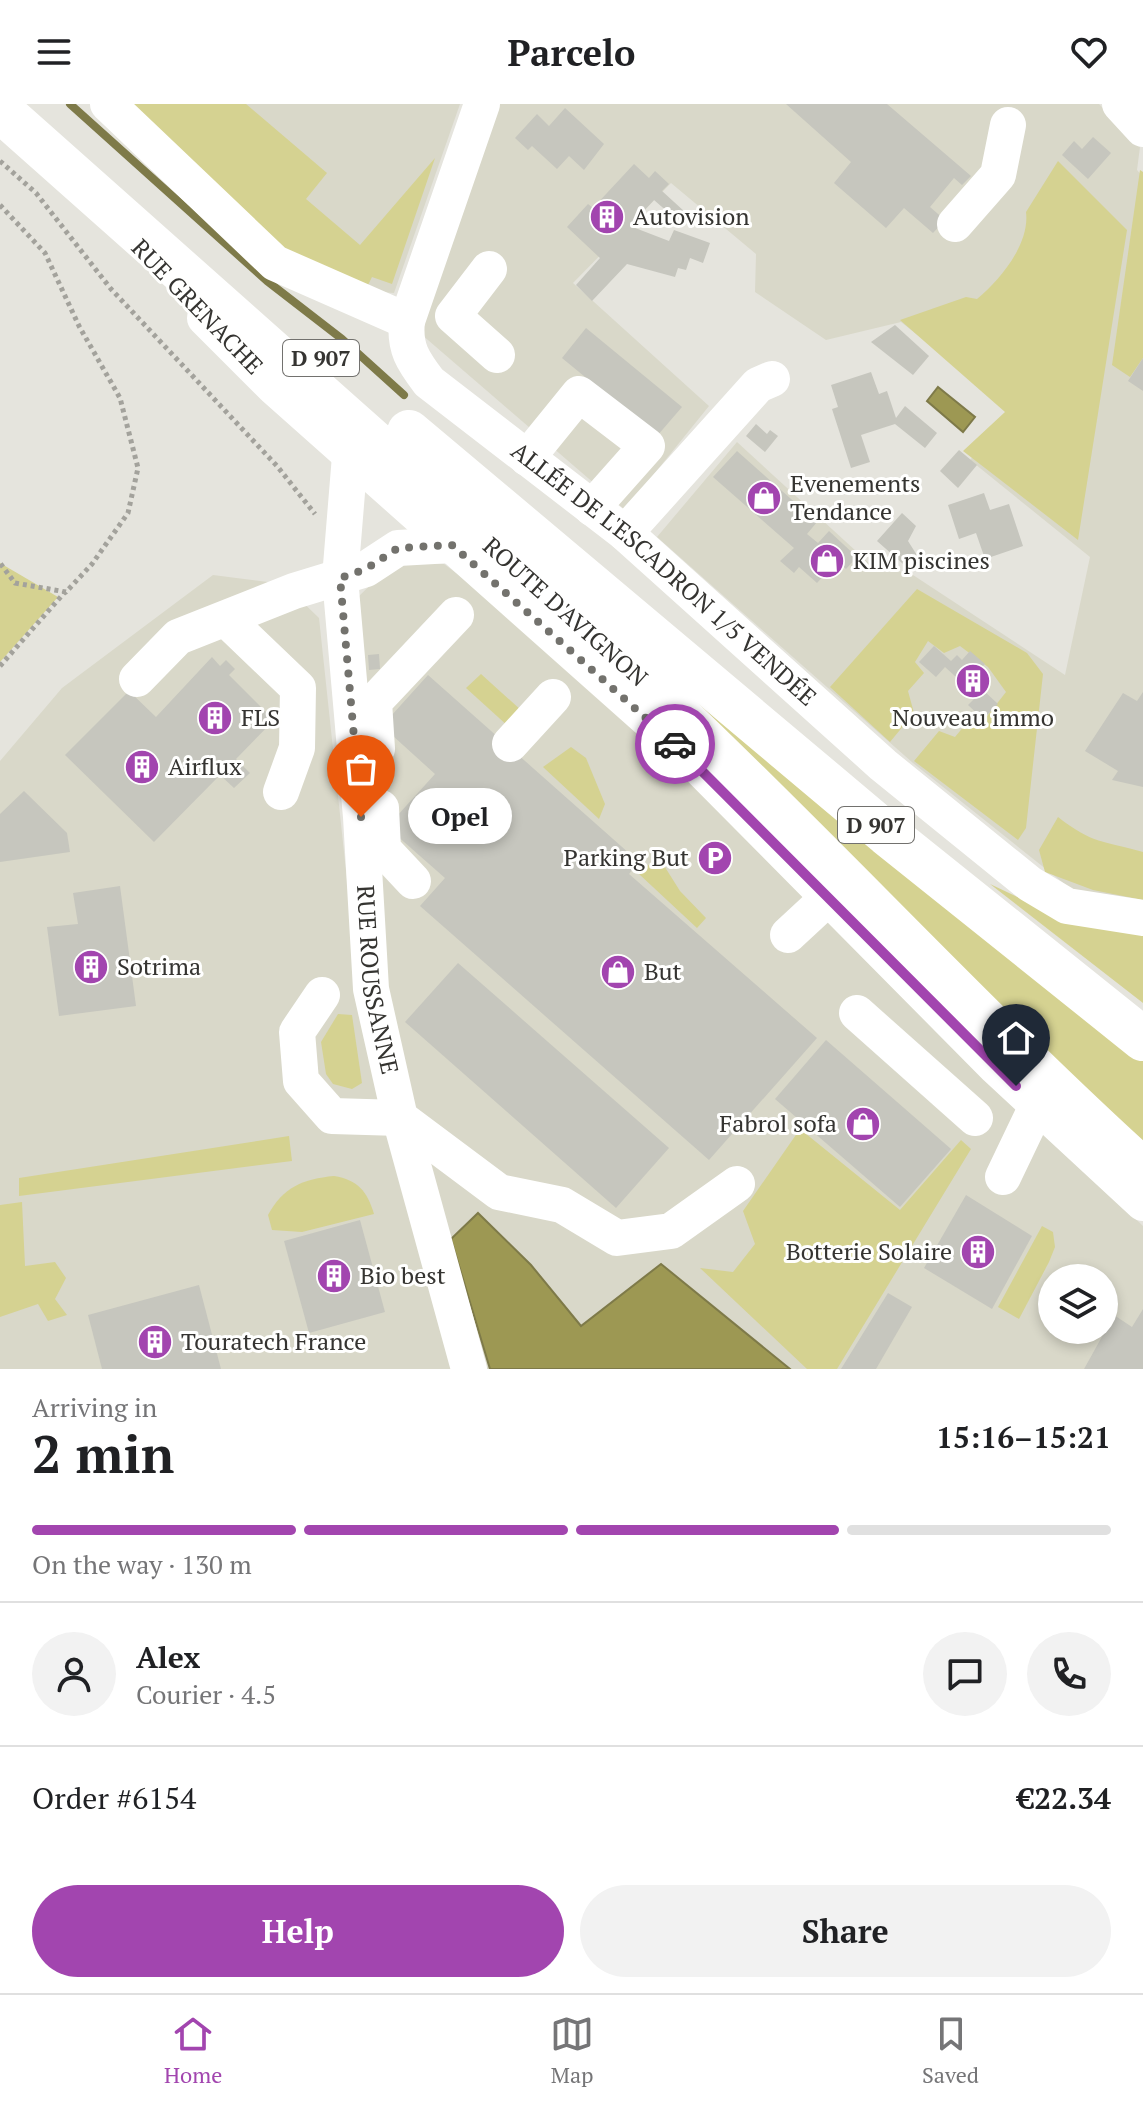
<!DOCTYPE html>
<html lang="en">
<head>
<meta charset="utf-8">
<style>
	:root { --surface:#fff; --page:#f2f2f2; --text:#202124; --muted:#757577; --line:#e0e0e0; --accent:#a245af }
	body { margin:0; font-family:"PT Serif",serif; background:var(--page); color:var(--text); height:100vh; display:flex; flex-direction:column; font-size:30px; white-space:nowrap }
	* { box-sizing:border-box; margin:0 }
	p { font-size:26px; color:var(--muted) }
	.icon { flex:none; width:44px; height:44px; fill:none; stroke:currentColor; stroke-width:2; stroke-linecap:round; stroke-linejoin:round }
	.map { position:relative; height:1265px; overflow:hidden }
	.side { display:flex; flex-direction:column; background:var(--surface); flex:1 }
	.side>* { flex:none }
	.controls { position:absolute; left:1038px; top:1160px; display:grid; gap:16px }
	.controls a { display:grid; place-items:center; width:80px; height:80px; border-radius:50%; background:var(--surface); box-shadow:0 4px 12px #0003; font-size:40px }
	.pin { position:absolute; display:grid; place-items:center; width:68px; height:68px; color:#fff; margin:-82px -34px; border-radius:50% 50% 50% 0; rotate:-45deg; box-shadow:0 0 8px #0007 }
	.pin .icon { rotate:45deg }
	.courier { position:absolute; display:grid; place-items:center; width:80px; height:80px; margin:-40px; border:6px solid #a245af; border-radius:50%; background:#fff; color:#222; box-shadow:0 2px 10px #0007 }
	.bubble { position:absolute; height:56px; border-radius:28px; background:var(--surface); box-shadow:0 4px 12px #0003; font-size:26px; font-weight:700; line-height:56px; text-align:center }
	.overview em { font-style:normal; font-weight:700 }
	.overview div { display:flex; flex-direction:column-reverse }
	.overview { display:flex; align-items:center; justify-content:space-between; height:136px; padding:0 32px }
	h1 { font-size:52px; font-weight:700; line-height:60px }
	.bar { display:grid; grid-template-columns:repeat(4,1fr); gap:12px 8px; align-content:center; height:96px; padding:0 32px }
	.bar i { height:10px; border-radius:6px; background:var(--line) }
	.bar .on { background:var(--accent) }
	.bar p { grid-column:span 4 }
	.line { display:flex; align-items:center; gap:20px; padding:0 32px; border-top:2px solid var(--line) }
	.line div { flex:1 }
	.round { display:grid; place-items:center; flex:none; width:84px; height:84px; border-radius:42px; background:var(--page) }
	.action { display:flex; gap:16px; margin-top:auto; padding:16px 32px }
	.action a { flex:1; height:92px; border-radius:48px; background:var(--accent); color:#fff; font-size:32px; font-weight:700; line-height:92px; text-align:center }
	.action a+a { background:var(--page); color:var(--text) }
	header { display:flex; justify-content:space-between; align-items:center; height:104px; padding:0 32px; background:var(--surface); font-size:36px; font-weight:700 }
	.tabs { display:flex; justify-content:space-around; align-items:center; height:112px; border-top:2px solid var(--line); background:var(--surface); font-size:22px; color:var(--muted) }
	.tabs a { display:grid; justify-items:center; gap:4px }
	.tabs .on { color:var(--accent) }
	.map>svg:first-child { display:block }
	.built { fill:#d9d8c9; fill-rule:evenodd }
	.green { fill:#d5d291 }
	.water { fill:#9d9853; stroke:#7e7a49; stroke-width:2 }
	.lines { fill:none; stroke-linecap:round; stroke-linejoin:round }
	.stream { stroke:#7e7a49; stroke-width:8 }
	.building { fill:#c6c6be }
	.path { stroke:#a3a29c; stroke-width:5; stroke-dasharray:4 4; stroke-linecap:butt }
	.minor { stroke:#fff; stroke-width:36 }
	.major { stroke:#fff; stroke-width:44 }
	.done { stroke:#73726d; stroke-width:8; stroke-dasharray:0 14.4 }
	.route { stroke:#a245af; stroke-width:10 }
	.labels { text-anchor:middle; stroke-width:6; stroke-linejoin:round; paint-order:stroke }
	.shield { fill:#fffffe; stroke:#72716e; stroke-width:2 }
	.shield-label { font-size:22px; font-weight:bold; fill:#353431 }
	.poi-label { font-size:24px; fill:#353431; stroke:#fffffe; text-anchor:start }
	.street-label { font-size:24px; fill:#353431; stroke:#fffffe }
</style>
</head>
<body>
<header><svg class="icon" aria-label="menu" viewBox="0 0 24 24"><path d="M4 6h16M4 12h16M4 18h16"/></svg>Parcelo<svg class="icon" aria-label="heart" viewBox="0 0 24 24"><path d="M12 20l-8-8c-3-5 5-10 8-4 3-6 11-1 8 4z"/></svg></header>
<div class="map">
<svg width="1143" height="1265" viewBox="0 0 1143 1265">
	<rect width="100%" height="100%" fill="#e5e4dd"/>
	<g class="built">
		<path d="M121,0H460L394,189L365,187Z"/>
		<path d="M498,0H1099L1140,43L1137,66L1143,73V801L1071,785L913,659L657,433L737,338L869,459L913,471L1065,571L1090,453L970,356L1014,307L901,218L826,236L755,188L756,150L671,79L573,179L709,302L625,406L421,230Z"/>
		<path d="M396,456L444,460L495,498L603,594L799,779L1013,997L1143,1122V1265H0V657L62,584L213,471L284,480L319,514L358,879L390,932L357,494ZM1052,1174H1104V1226H1052Z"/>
	</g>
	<g class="green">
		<path d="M121,0H246L327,69L306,95L360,141L435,54L392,180L372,173L365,187L278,145Z"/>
		<path d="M1058,57L1127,126L1078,436L963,347L1005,308L900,216L966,193L977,195C1000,176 1030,140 1026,108Z"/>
		<path d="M1140,66L1143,68V254L1130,273L1112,261Z"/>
		<path d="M472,400L1143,954V1047Z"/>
		<path d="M0,459L58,493L0,558Z"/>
		<path d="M917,485L1027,549L1043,570L1026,724L1018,736L914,657L939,627L955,633L974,610L984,616L1006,588L988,563L960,542L944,549L928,537L915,558L924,569L908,587L914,609L890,638L830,583Z"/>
		<path d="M481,570L522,607L509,623L466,584Z"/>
		<path d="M571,643L586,654L605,700L599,715L543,663Z"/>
		<path d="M1058,713C1094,741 1102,736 1143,748V796L1093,786L1045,768L1039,746Z"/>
		<path d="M658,752L680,787L706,814L697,824L639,770Z"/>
		<path d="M990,780L1039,803L1143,829V899Z"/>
		<path d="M338,910L352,911L362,979L352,985L333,980L326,970L321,938Z"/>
		<path d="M800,1025L900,1106L961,1036L971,1045L837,1265H807L700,1164L733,1168L755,1140L743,1107Z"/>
		<path d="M289,1032L292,1057L19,1092V1074Z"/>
		<path d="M334,1072C358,1076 367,1087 374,1110L302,1128L272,1126L268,1111C283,1083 303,1075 334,1072Z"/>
		<path d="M22,1098L25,1162L55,1158L66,1174L55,1195L67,1211L48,1217L38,1200L0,1213V1101Z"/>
		<path d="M1042,1122L1053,1128L1055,1143L1049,1158L1019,1215L998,1203Z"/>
	</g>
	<g class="water">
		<path d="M938,283L975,313L963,328L927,297Z"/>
		<path d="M478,1109L531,1161L581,1222L661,1160L790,1265H490L451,1135Z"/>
	</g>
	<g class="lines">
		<path class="stream" d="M70,0L267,177L342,235L404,291"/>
	</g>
	<g class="building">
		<path d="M786,0H887L971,72L962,81L954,74L930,103L945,116L933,129L904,104L886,124L834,79L851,58Z"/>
		<path d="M565,4L604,40L584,66L569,52L557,65L532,42L528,46L515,34L537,10L549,22Z"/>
		<path d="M1093,33L1111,49L1088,75L1062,51L1074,37L1082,45Z"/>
		<path d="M634,60L649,74L655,67L669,80L662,87L685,108L677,116L654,96L630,122L669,137L674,126L710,139L703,159L690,154L686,166L678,164L675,173L627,160L592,197L576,181L600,154L567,123L588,100L593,104Z"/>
		<path d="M895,221L929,252L913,271L871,238Z"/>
		<path d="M586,224L682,303L657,332L562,254Z"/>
		<path d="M1143,254V287L1128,277Z"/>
		<path d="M871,268L879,290L887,287L896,314L905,302L937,329L925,344L895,320L861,331L870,358L851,364L832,305L838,303L831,281Z"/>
		<path d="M756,320L767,330L770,326L778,332L765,348L746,332Z"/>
		<path d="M959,346L977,361L958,384L940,367Z"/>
		<path d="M737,347L817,418L807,430L818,439L829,427L857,453L846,465L837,457L817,479L799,463L794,469L780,457L794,444L713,373Z"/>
		<path d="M984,389L990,406L1009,400L1023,442L985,455L976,429L959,435L948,401Z"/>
		<path d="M902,409L916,422L908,437L920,456L911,467L877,437Z"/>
		<path d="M934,542L951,557L957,551L962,556L970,547L985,560L976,569L989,581L984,587L998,600L983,615L968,601L977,592L945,563L936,573L919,558Z"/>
		<path d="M379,550L380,565L369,566L368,551Z"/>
		<path d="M212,553L220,562L226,556L235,565L229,571L274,616L236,655L250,669L234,684L220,671L154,738L65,651L129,587L156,613Z"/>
		<path d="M428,571L639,758L629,770L817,934L709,1056L420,802L445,774L387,723L435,670L382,622Z"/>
		<path d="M1143,588V683L1112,676L1118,667L1085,647L1123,589L1137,597Z"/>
		<path d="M24,687L67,729L70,748L0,758V710Z"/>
		<path d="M120,782L136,902L59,912L47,823L78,820L73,789Z"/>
		<path d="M458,859L669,1044L616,1104L405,918Z"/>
		<path d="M826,936L951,1045L900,1103L775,995Z"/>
		<path d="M966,1091L1032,1132L992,1205L924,1164Z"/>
		<path d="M360,1116L385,1208L309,1229L284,1137Z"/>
		<path d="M199,1181L221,1265H102L88,1211Z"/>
		<path d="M888,1189L912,1203L876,1265H841Z"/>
		<path d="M1143,1205V1265H1084L1114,1211L1132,1223Z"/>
	</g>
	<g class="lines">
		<g class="path">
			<path d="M0,57L36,89L111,185L277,362L315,410"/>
			<path d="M0,101L45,149L79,222L120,294L138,364L128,409L92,460L66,488L15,479L0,459"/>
			<path d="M0,562L65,488"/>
		</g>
		<g class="minor">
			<path d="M108,0L275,159L407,217"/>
			<path id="s1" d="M482,0L407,217C404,244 413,257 429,278L625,429L883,661L1030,780L1067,802L1143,814"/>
			<path d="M1120,0L1143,25"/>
			<path d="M955,120L998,71L1008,21"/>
			<path d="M489,165L453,212L497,251"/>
			<path d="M205,214L274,283L680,644L996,963L1143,1099"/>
			<path id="s2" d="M350,352L340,474L361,713L371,885L400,1014L469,1265"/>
			<path d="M527,354L579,290L647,342L592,404"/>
			<path d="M625,429L758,281L772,275"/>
			<path d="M226,515L298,584L297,644L281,688"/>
			<path d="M137,575L178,533L294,487L366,465L398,444L452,441"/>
			<path d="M510,640L553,593"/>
			<path d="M377,645L374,598L456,511"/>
			<path d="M381,704L383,745L413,777"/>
			<path d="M788,831L829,793"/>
			<path d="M322,891L297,928L301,977L332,1012L400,1014L499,1088L562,1101L617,1134L671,1127L737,1080"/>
			<path d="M857,909L975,1014"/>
			<path d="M1003,1073L1037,1002"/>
		</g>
		<g class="major">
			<path id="s3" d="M0,6L646,580C815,738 971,910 1143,1066"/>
			<path d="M409,328L887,730L1143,935"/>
		</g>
	</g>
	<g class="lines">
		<path class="done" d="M361,713L340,474L366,465L398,444L452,441L675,640"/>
		<path class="route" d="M675,640L1016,982"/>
	</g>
	<defs>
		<g id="building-disc" transform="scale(1.8)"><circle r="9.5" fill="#a245af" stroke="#fffffe"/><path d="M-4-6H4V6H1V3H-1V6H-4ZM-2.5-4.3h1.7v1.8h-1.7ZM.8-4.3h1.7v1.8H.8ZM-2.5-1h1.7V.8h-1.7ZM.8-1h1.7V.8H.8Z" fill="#fff"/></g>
		<g id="shop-disc" transform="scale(1.8)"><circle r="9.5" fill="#a245af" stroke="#fffffe"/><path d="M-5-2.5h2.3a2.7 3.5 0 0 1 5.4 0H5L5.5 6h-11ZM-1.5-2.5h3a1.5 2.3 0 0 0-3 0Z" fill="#fff"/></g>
		<g id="parking-disc" transform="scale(1.8)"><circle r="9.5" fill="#a245af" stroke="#fffffe"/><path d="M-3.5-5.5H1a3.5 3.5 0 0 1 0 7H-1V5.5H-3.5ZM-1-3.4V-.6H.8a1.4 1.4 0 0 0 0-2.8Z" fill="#fff"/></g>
	</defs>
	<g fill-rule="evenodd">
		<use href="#building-disc" x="607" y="113"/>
		<use href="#shop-disc" x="764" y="394"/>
		<use href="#shop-disc" x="827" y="457"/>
		<use href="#building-disc" x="973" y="577"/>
		<use href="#building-disc" x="215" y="614"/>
		<use href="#building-disc" x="142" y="663"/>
		<use href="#parking-disc" x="715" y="754"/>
		<use href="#building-disc" x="91" y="863"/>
		<use href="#shop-disc" x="618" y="868"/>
		<use href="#shop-disc" x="863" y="1020"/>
		<use href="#building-disc" x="978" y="1148"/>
		<use href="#building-disc" x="334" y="1172"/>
		<use href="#building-disc" x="155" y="1238"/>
	</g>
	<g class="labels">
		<g class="shield">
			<rect x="283" y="236" width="76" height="36" rx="6"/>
			<rect x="838" y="703" width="76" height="36" rx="6"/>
		</g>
		<g class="shield-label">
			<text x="321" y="262">D 907</text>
			<text x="876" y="729">D 907</text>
		</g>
		<g class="poi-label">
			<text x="633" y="121">Autovision</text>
			<text x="790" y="388">Evenements<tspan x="790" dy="28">Tendance</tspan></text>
			<text x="853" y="465">KIM piscines</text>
			<text x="241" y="622">FLS</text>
			<text x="973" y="622" text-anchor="middle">Nouveau immo</text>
			<text x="168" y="671">Airflux</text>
			<text x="689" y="762" text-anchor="end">Parking But</text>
			<text x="117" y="871">Sotrima</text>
			<text x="644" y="876">But</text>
			<text x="837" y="1028" text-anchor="end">Fabrol sofa</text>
			<text x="952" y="1156" text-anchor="end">Botterie Solaire</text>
			<text x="360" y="1180">Bio best</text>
			<text x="181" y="1246">Touratech France</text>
		</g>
		<g class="street-label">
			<text transform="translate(197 203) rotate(46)" y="8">RUE GRENACHE</text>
			<text dy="8" stroke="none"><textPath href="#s1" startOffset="600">ALLÉE DE L'ESCADRON 1/5 VENDÉE</textPath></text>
			<text dy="8" stroke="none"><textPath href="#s3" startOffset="756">ROUTE D'AVIGNON</textPath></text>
			<text dy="8" stroke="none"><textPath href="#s2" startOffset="526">RUE ROUSSANNE</textPath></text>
		</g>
	</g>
</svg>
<div class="controls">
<a><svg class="icon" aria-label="layers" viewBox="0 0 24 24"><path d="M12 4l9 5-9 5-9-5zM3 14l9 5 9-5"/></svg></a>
</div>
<div class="pin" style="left:361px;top:713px;background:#ea580c"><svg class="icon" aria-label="bag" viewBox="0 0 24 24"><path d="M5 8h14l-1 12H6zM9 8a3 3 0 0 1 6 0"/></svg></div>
<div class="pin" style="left:1016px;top:982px;background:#1f2937"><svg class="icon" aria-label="home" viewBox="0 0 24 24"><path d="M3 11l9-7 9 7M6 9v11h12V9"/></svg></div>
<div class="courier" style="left:675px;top:640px"><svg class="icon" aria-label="car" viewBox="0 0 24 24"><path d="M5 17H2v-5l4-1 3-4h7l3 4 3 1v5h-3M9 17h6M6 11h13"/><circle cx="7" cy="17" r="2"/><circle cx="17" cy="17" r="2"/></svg></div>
<div class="bubble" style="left:408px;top:684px;width:104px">Opel</div>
</div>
<section class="side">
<div class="overview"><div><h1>2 min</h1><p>Arriving in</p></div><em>15:16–15:21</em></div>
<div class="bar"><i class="on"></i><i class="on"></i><i class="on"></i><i></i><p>On the way · 130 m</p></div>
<div class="line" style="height:144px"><a class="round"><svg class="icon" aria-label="person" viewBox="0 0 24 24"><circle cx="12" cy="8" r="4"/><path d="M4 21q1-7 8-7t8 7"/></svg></a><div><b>Alex</b><p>Courier · 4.5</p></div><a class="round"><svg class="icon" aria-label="chat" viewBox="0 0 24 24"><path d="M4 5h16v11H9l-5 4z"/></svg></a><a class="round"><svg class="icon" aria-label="phone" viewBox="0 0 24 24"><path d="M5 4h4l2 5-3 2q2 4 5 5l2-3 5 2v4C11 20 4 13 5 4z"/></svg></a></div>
<div class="line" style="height:104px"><div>Order #6154</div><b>€22.34</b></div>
<div class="action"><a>Help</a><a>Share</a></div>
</section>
<nav class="tabs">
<a class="on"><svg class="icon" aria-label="home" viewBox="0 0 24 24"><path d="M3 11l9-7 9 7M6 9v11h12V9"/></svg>Home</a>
<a><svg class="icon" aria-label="map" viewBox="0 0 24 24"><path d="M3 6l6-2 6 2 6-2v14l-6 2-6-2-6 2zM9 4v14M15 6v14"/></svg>Map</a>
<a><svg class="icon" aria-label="saved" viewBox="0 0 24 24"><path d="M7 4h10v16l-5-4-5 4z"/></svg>Saved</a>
</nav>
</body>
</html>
